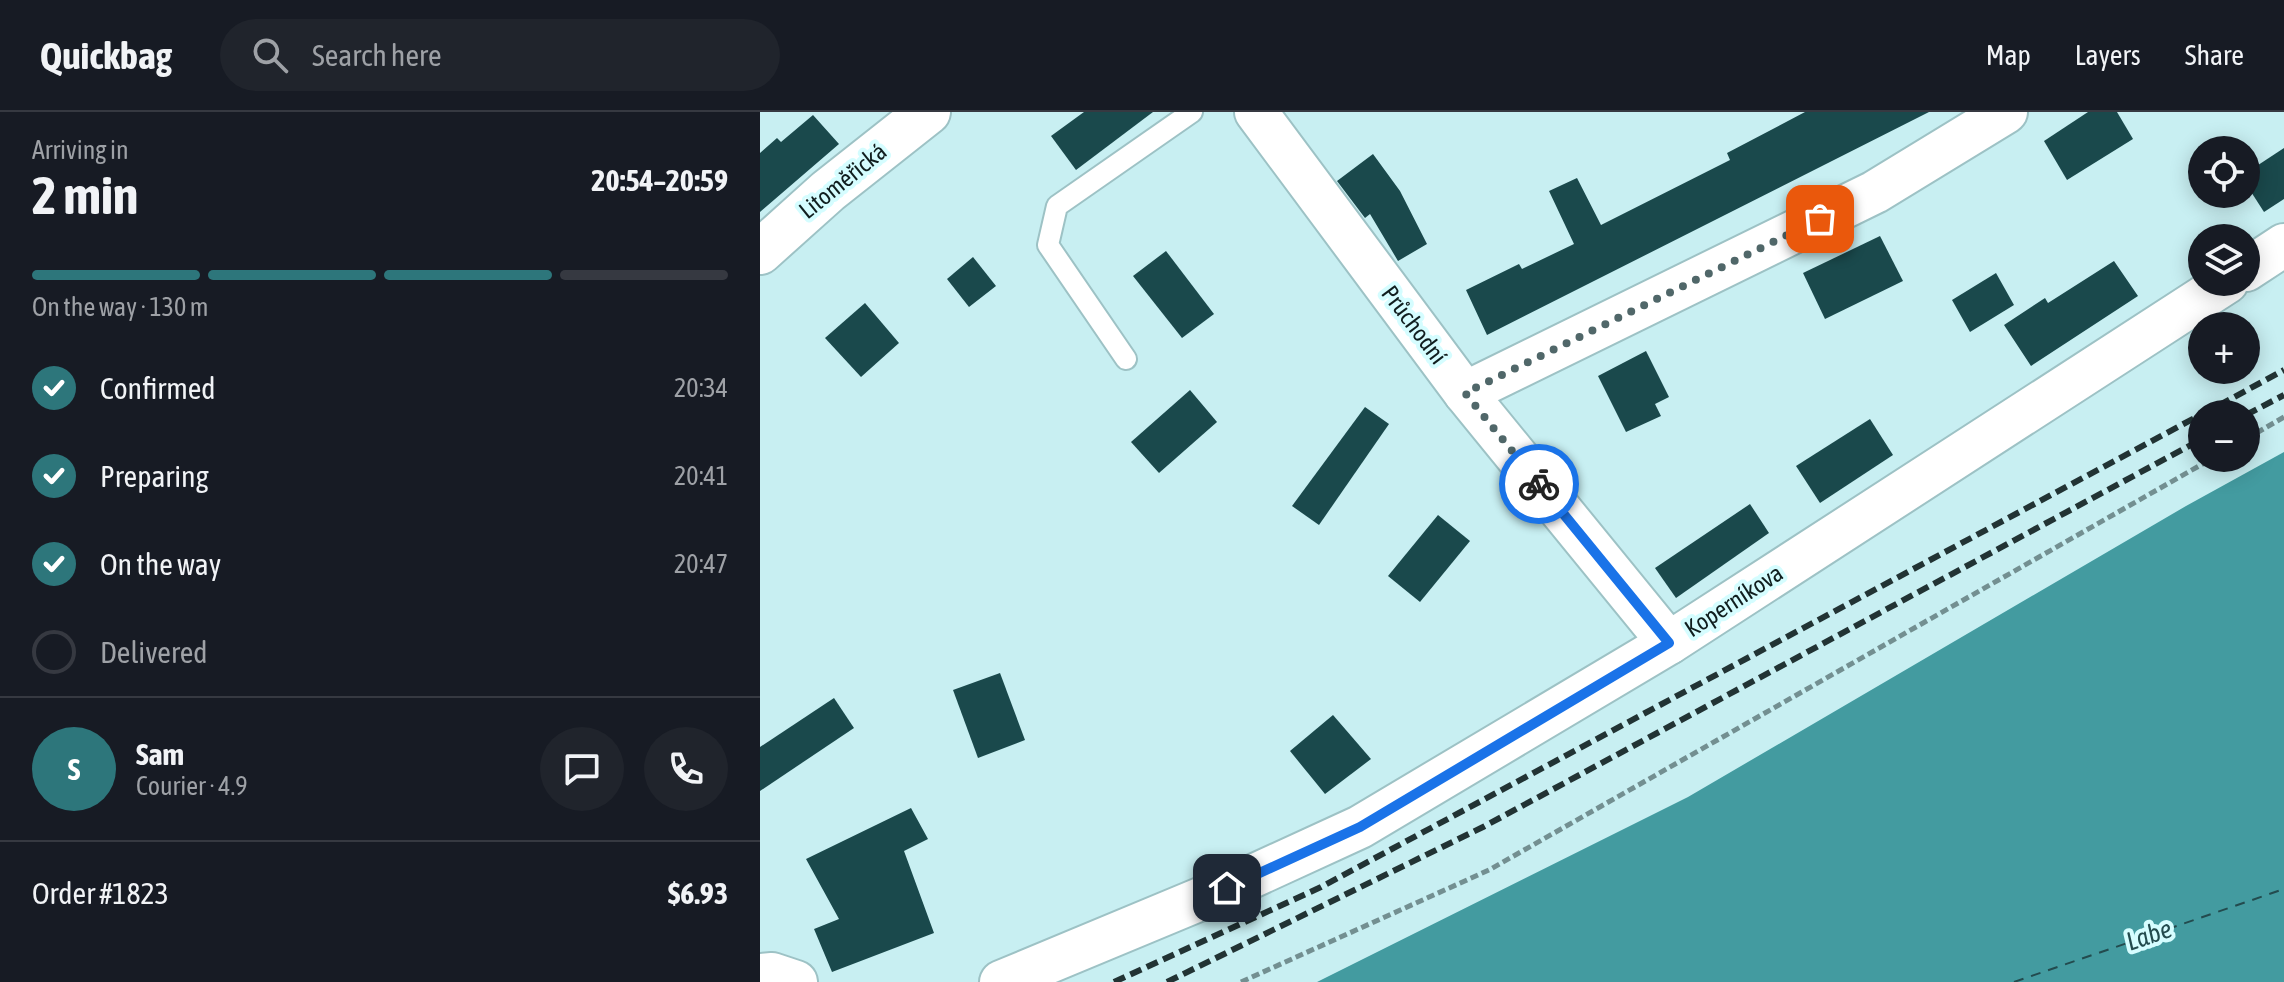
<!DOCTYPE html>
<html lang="en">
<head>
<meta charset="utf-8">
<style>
	:root { --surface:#171b24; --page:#20242c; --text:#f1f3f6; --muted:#9ea1a6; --line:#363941; --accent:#2d767b }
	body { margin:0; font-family:"Asap Condensed",sans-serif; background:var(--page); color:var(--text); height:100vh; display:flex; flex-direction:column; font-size:30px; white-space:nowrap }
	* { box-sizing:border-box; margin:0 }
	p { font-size:26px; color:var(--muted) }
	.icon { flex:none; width:44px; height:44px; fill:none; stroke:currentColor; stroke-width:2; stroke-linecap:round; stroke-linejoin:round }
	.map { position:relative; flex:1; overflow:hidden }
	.sheet { display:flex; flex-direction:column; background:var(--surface); width:760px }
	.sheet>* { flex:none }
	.buttons { position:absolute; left:1428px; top:24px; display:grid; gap:16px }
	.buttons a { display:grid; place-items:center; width:72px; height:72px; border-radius:50%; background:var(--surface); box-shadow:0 4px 20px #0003; font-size:40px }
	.pin { position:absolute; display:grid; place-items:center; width:68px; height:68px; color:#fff; margin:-34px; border-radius:16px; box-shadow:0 4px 12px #0006 }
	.courier { position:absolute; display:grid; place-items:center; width:80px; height:80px; margin:-40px; border:6px solid #1a73e8; border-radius:50%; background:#fff; color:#222; box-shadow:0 2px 10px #0007 }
	.summary em { font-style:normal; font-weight:700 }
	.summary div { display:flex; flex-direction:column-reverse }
	.summary { display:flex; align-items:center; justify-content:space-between; height:136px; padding:0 32px }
	h1 { font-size:52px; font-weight:700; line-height:60px }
	.bar { display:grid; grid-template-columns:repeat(4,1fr); gap:12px 8px; align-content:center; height:96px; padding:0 32px }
	.bar i { height:10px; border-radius:6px; background:var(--line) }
	.bar .on { background:var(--accent) }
	.bar p { grid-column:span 4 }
	.line { display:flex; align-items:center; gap:20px; padding:0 32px; border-top:2px solid var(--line) }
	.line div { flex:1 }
	.round { display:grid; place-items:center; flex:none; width:84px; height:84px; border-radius:42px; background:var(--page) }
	ol { padding:0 32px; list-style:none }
	li { display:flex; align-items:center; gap:24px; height:88px }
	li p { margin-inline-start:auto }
	li .icon { padding:8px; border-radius:50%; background:var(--accent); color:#fff; stroke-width:4 }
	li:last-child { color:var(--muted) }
	li i { width:44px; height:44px; border:4px solid var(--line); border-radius:50% }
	header { display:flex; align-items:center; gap:48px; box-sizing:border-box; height:112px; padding:0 40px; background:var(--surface); border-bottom:2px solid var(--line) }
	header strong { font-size:38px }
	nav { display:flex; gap:44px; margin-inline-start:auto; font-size:28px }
	.search { width:560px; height:72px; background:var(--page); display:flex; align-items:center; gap:20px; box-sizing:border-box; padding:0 28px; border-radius:44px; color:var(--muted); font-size:30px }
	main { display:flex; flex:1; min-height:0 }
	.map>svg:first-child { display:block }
	.water { fill:#439ba0 }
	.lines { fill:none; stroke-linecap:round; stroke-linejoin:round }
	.ferry { stroke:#234b4e; stroke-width:2; stroke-dasharray:10 8; stroke-linecap:butt }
	.building { fill:#1a494c }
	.lane-casing { stroke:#9dc2c5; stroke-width:24 }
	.street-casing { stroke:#9dc2c5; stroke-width:46 }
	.secondary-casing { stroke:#9dc2c5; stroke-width:48 }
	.path { stroke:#738f91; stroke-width:5; stroke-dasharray:8 4; stroke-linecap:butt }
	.lane { stroke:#fff; stroke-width:20 }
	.street { stroke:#fff; stroke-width:42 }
	.secondary { stroke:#fff; stroke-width:44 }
	.rail { stroke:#223334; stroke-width:6; stroke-dasharray:12 6; stroke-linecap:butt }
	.done { stroke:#506769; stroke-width:8; stroke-dasharray:0 14.4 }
	.route { stroke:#1a73e8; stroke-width:10 }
	.labels { text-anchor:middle; stroke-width:8; stroke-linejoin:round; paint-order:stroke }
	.street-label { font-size:24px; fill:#101e1f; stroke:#d5fdff }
	.water-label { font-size:26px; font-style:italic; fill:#234b4e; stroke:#d5fdff }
</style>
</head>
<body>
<header>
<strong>Quickbag</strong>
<div class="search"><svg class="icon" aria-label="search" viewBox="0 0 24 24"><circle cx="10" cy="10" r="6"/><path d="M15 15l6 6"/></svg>Search here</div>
<nav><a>Map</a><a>Layers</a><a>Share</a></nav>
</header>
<main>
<section class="sheet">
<div class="summary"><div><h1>2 min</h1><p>Arriving in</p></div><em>20:54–20:59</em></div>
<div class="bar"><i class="on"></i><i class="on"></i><i class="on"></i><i></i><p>On the way · 130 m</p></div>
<ol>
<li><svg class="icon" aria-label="check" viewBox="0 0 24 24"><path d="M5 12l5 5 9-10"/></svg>Confirmed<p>20:34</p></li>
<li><svg class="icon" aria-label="check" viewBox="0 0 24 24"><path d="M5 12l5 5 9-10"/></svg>Preparing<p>20:41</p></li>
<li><svg class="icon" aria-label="check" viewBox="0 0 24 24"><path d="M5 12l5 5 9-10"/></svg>On the way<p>20:47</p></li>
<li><i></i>Delivered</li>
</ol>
<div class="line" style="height:144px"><b class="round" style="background:var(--accent);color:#fff">S</b><div><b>Sam</b><p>Courier · 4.9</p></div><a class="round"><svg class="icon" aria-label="chat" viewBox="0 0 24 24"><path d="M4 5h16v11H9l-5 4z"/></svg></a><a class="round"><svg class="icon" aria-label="phone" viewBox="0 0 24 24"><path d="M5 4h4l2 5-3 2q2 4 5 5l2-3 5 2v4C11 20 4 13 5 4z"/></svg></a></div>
<div class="line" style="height:104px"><div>Order #1823</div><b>$6.93</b></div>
</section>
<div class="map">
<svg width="1524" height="870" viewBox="0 0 1524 870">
	<rect width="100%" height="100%" fill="#c8eff2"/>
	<path class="water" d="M1524,340V870H557L928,685L1426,394Z"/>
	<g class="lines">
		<path class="ferry" d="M1254,870L1524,777"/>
	</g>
	<g class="building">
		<path d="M324,0H393L316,58L291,24Z"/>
		<path d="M1045,0H1169L727,223L706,178L759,152L762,157L814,132L789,79L817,66L841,113L970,48L967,41Z"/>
		<path d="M1328,0H1357L1373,27L1307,68L1284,29Z"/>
		<path d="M53,3L79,32L0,100V41L17,26L21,30Z"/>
		<path d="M1524,36V87L1504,100L1486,72V61Z"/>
		<path d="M613,42L640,79L667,132L638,149L610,102L605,106L577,69Z"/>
		<path d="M1120,124L1143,169L1065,207L1043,161Z"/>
		<path d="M406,139L454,202L422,226L373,164Z"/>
		<path d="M213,145L236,174L209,195L187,167Z"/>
		<path d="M1354,149L1378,184L1271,254L1244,213L1285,186L1288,191Z"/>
		<path d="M1236,161L1254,193L1210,220L1192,188Z"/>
		<path d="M105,191L139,231L101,265L65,226Z"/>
		<path d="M886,239L909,285L895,292L901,304L866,320L838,264Z"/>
		<path d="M430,278L457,310L399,361L371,330Z"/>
		<path d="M605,295L629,312L559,413L532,394Z"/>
		<path d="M1110,307L1133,343L1060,391L1036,354Z"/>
		<path d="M990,392L1009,421L916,486L895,456Z"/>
		<path d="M678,403L710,429L660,490L628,464Z"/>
		<path d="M240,561L265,628L218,646L193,578Z"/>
		<path d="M74,586L94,616L0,679V635Z"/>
		<path d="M573,603L611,647L565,682L530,639Z"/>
		<path d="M151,696L168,727L144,739L174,821L72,860L54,817L79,807L46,747Z"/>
	</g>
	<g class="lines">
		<g class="lane-casing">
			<path id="lane" d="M366,247L288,133L297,94L432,0"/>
		</g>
		<g class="street-casing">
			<g id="street">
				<path d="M496,0L705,281L909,531"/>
				<path d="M1486,158L1524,133"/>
				<path d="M705,281L1115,80L1246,0"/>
				<path d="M0,863L12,862L36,870"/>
				<path d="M241,870L467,776L600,715L909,531L1467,170"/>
			</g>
		</g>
		<g class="secondary-casing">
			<path id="secondary" d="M0,140L68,79L168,0"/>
		</g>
		<g class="path">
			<path d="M1486,327L1524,305"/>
			<path d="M481,870L729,758L1453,346"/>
		</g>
		<use href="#lane" class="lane"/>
		<use href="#street" class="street"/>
		<use href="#secondary" class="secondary"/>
		<g class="rail">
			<path d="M1443,302L1524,258"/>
			<path d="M1486,303L1524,283"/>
			<path d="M354,870L561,775L1442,302"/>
			<path d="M407,870L723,715L1442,327"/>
		</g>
	</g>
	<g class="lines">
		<path class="done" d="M779,372L705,281L1060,107"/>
		<path class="route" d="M467,776L600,715L909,531L779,372"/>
	</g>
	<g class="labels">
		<g class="street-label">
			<text transform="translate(83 69) rotate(-39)" y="8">Litoměřická</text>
			<text transform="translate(654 213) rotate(53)" y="8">Průchodní</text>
			<text transform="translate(974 489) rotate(-33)" y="8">Koperníkova</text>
		</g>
		<g class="water-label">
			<text transform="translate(1389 823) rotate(-19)" y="9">Labe</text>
		</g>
	</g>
</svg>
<div class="buttons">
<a><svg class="icon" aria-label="locate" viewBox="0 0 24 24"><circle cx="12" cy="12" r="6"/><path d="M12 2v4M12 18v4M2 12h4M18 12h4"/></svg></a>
<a><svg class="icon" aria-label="layers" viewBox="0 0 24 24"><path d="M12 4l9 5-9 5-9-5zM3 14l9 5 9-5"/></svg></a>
<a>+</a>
<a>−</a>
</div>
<div class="pin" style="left:1060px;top:107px;background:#ea580c"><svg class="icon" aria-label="bag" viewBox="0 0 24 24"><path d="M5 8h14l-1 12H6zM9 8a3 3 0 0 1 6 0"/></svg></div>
<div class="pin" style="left:467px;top:776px;background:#1f2937"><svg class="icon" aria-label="home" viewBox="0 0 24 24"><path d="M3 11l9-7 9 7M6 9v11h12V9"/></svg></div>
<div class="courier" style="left:779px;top:372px"><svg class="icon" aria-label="bike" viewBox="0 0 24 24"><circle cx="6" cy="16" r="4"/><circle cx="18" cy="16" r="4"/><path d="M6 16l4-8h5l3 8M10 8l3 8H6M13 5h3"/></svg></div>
</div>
</main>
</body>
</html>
